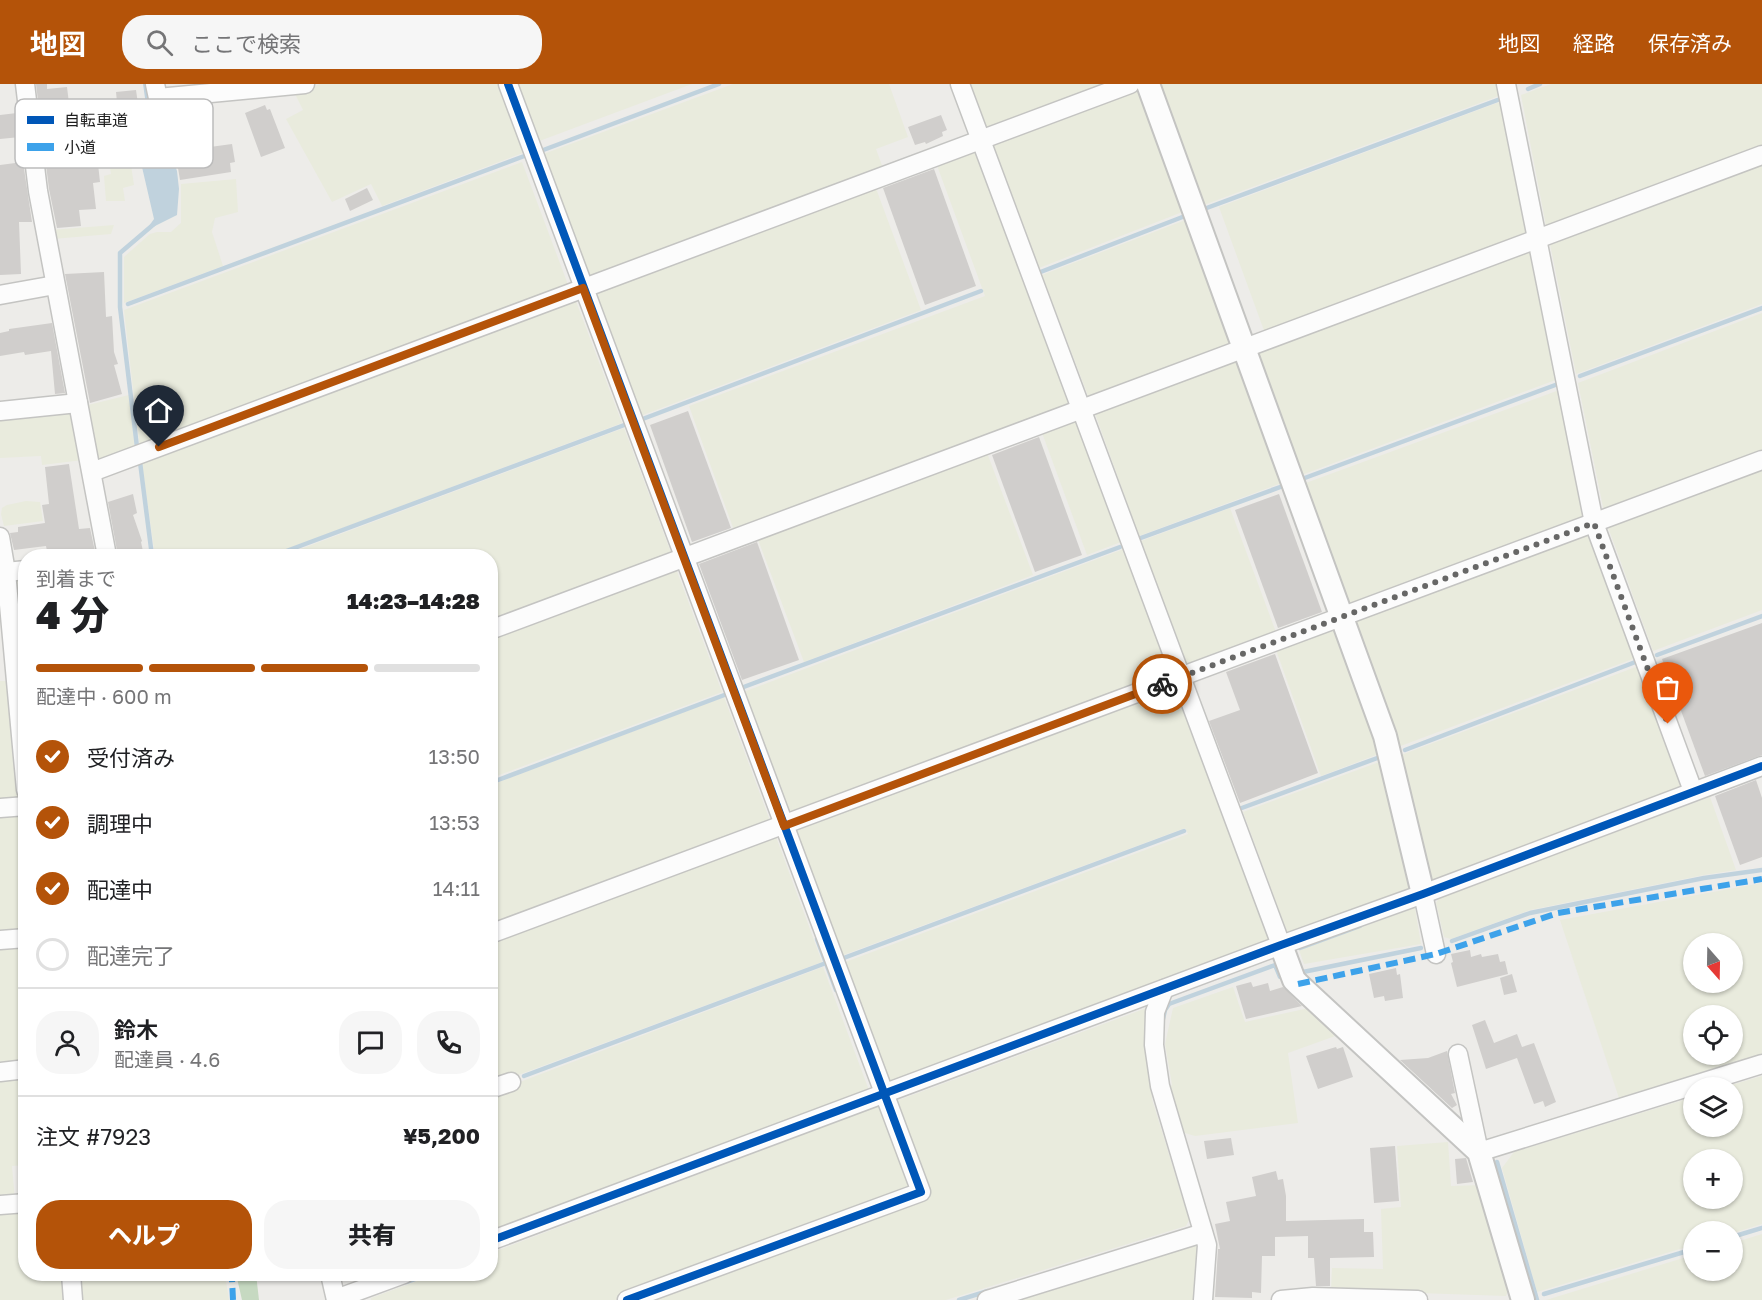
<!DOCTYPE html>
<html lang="ja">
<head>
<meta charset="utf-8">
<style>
	:root { --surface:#fff; --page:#f6f6f6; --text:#202124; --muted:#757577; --line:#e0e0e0; --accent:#b45309 }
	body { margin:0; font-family:"Golos Text","Noto Sans JP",sans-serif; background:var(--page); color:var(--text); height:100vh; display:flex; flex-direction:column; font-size:22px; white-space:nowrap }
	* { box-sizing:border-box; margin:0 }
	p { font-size:20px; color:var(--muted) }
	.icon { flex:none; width:33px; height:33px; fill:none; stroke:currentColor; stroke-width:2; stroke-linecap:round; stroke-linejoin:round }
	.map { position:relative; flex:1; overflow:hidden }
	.details { position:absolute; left:18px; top:465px; width:480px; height:732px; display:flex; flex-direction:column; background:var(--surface); border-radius:24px; box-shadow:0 2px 4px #0004 }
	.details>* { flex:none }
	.needle { width:39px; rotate:160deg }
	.controls { position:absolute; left:1683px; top:849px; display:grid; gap:12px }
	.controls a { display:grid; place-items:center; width:60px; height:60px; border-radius:50%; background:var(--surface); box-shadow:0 2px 4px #0004; font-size:30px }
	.pin { position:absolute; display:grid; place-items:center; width:51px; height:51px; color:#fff; margin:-62px -26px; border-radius:50% 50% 50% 0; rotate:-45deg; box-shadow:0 0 6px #0007 }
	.pin .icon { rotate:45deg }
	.courier { position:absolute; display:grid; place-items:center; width:60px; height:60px; margin:-30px; border:4px solid #b45309; border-radius:50%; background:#fff; color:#222; box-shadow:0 2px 8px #0007 }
	.head em { font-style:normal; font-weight:800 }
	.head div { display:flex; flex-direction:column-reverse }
	.head { display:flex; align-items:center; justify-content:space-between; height:102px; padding:0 18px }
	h1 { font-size:39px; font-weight:800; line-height:45px }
	.bar { display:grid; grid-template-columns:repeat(4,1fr); gap:9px 6px; align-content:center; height:72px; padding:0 18px }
	.bar i { height:8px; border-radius:4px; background:var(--line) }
	.bar .active { background:var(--accent) }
	.bar p { grid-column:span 4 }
	.line { display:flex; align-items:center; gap:15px; padding:0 18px; border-top:2px solid var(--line) }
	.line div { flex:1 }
	.round { display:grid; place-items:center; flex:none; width:63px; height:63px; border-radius:24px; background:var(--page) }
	ol { padding:0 18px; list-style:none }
	li { display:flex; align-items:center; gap:18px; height:66px }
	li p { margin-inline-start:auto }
	li .icon { padding:6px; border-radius:50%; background:var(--accent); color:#fff; stroke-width:4 }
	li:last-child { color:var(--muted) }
	li i { width:33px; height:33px; border:3px solid var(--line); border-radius:50% }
	.cta { display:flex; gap:12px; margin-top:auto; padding:12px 18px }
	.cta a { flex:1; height:69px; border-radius:24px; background:var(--accent); color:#fff; font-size:24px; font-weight:800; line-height:69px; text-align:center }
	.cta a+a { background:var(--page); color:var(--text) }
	header { display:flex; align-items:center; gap:36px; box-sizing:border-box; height:84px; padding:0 30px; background:var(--accent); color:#fff }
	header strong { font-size:28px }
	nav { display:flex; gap:33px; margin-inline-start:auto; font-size:21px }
	.search { width:420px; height:54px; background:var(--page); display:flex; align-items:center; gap:15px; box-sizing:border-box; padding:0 21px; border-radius:24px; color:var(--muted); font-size:22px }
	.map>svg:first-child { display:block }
	.farmland { fill:#e9ebdd; fill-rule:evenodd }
	.forest { fill:#c6d9c1 }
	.water { fill:#c0d2dd }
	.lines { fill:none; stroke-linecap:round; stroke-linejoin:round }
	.stream { stroke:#c0d2dd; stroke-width:4.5 }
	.building { fill:#d0cecc }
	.minor-casing { stroke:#c4c4c2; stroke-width:21 }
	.tertiary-casing { stroke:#c4c4c2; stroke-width:26 }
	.minor { stroke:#fcfcfc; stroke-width:18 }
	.tertiary { stroke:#fcfcfc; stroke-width:22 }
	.quiet { stroke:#3da2ea; stroke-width:6; stroke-dasharray:12 6; stroke-linecap:butt }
	.cycleway-casing { stroke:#fff; stroke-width:11 }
	.cycleway { stroke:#0057b8; stroke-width:8 }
	.done { stroke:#676766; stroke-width:6; stroke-dasharray:0 10.8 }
	.route { stroke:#b45309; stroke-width:8 }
	.key { fill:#fff; stroke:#bcbcbc; stroke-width:1.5 }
	.key-label { font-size:16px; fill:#1f1f1f }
</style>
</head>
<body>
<header>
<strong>地図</strong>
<div class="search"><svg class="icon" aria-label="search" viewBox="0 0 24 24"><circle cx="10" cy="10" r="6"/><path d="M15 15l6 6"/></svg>ここで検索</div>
<nav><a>地図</a><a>経路</a><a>保存済み</a></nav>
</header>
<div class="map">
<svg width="1762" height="1216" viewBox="0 0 1762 1216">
	<rect width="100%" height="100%" fill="#edece9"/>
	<g class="farmland">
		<path d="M320,0H503L528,67L382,122L371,100L332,118L286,35L303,26L293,6L307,5Z"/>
		<path d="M512,0H692L534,59Z"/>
		<path d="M733,0H889L908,53L876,65L884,87L589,197L538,72Z"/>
		<path d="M970,0H1114L988,47Z"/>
		<path d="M1158,0H1502L1504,10L1201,122Z"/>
		<path d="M1551,0H1762V67L1547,147L1521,11Z"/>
		<path d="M1133,5L1142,10L1185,127L1039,184L991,59Z"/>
		<path d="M1505,16L1531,152L1266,252L1219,123Z"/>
		<path d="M978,66L1070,318L1069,324L735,449L689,322L985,212L935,76Z"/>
		<path d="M129,68L134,101L123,104L125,117H106L104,92L111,90L108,72Z"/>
		<path d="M1762,75V220L1576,290L1549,155Z"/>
		<path d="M522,78L570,206L140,365L124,226Z"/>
		<path d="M236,95L238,128L215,134L212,148L223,182L124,219V173L150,150L157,148H171L181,139V100Z"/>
		<path d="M874,99L921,226L635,334L592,205Z"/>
		<path d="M1188,135L1232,256L1227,266L1090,317L1042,191Z"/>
		<path d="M114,141L111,150L53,155L51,146Z"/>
		<path d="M1533,161L1561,294L1299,392L1255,270L1259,263Z"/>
		<path d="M574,212L622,339L268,472H155L141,373Z"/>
		<path d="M1762,229V370L1604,428L1578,299Z"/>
		<path d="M1231,274L1242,280L1284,398L1139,452L1093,324Z"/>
		<path d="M1562,305L1588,432L1354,522L1347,519L1303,400Z"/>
		<path d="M129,311L135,366L102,377L93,371L84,322Z"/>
		<path d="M70,325L75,330L83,376L42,381L41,372L0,374V332Z"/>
		<path d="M1071,335L1078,339L1121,458L1087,471L1041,346Z"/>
		<path d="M624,344L673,474L491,542L490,472H282Z"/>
		<path d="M986,366L1033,491L804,578L757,453Z"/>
		<path d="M1762,385V526L1653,567L1608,443Z"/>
		<path d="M26,417L40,418L43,437L4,442L1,430L2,424L7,421Z"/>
		<path d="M1230,424L1277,551L1187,585L1141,457Z"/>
		<path d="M1588,446L1638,573L1398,663L1353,540L1357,533Z"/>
		<path d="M1124,465L1171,587L791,735L738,610Z"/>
		<path d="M675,482L722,608L491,694V551Z"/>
		<path d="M25,491V560L17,561L15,492Z"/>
		<path d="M1331,543L1337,545L1381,669L1321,692L1275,563Z"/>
		<path d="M1641,581L1684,698L1681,707L1434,798L1430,794L1401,671Z"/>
		<path d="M0,597H5L12,602L21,717L0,721Z"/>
		<path d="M1175,603L1271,857L885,1000L840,880L1188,750L1185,744L838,873L794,743Z"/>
		<path d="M724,613L772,742L491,842V701Z"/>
		<path d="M1382,677L1411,799L1407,806L1288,851L1243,728Z"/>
		<path d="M1710,713L1736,786L1704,791L1530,826L1451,855L1444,853L1436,819L1439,814Z"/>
		<path d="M0,729L22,731L25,768V850L0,852Z"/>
		<path d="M775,750L822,878L491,1001V857Z"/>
		<path d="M1762,799V970L1619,1014L1560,836ZM1694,860H1732V898H1694ZM1694,932H1732V970H1694Z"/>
		<path d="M1415,824L1421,860L1304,880L1299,866Z"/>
		<path d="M25,859V981L0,984V861Z"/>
		<path d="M823,883L870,1009L491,1152V1009Z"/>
		<path d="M1233,903L1245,938L1309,924L1338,951L1288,969L1298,1039L1195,1052L1178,1047L1166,1004L1172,1001L1165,960L1173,924Z"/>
		<path d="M1152,922L1149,938L1152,1015L1189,1136L1186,1142L946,1216H650L926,1112L891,1019Z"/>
		<path d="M25,989V1081L12,1082L15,1116L0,1117V992Z"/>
		<path d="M1762,992V1140L1733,1149L1694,1148L1693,1161L1537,1208L1502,1084L1514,1068L1693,1013L1694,1042H1732V1004L1724,1003ZM1694,1076H1732V1114H1694Z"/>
		<path d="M879,1022L910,1105L615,1216H371V1214L436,1190H490L491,1169Z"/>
		<path d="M1448,1058L1451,1102L1482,1101L1510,1203L1506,1212L1331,1206L1332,1184L1383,1185L1381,1125L1401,1123L1397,1062Z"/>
		<path d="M25,1124L26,1190H64L67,1216H0V1126Z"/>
		<path d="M1762,1150V1216H1546L1693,1171L1694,1186H1732L1733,1159Z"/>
		<path d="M1197,1158L1200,1165L1195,1216H1007Z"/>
		<path d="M75,1190H227L226,1197L229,1216H78Z"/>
	</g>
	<path class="forest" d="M242,1190H256L259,1216H242L237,1194Z"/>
	<path class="water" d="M143,0H146L159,51L169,65L177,87L179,105L177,131L153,143L149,142L154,135L142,83V53L147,28Z"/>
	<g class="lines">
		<g class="stream">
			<path d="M1528,5L1540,0"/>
			<path d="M538,68L719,0"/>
			<path d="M1204,125L1503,14"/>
			<path d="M1038,189L1185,132"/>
			<path d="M128,220L527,71L528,75"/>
			<path d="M1580,292L1762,224"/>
			<path d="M640,336L981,207"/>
			<path d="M137,363L120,223V169L154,140"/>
			<path d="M140,378L152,472"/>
			<path d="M1302,395L1558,300"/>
			<path d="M1138,455L1283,402"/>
			<path d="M273,472L627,340"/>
			<path d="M1657,571L1762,532"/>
			<path d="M741,604L1120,463"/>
			<path d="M1405,666L1638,577"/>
			<path d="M498,696L727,610"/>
			<path d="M1239,725L1380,673"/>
			<path d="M817,855L836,906"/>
			<path d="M1452,857L1530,829L1704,794L1762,786"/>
			<path d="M1300,864L1360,842"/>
			<path d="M841,875L1184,747"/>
			<path d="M1303,888L1421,864"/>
			<path d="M1163,935L1165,926L1169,920L1275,881L1280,893H1283"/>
			<path d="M524,992L826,879"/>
			<path d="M1497,1078L1537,1216"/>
			<path d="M1732,1153L1762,1144"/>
			<path d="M361,1190L363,1200"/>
			<path d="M406,1198L429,1190"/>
			<path d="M1544,1210L1694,1165"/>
			<path d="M959,1216L988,1207"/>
		</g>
	</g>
	<g class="building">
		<path d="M36,0H47V5L67,3L72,44L105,41L107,61L96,62L100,98L93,99L96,125L79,126L81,142L57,144L49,105Z"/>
		<path d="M136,6L140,34L134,53L107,45L102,21L117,18L116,8Z"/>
		<path d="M265,21L267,26L270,25L285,64L261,73L245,29Z"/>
		<path d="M168,24H173L188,66L232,60L235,78L230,79L231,88L180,96L175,66L172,67L158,28Z"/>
		<path d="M17,29L20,53L0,55V31Z"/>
		<path d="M941,31L947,46L942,48L943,52L926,60L925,58L915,61L908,43Z"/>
		<path d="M23,78L32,138H19L21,190L0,191V81Z"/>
		<path d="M934,85L976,202L925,221L883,104Z"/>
		<path d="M367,104L373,116L350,127L345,115Z"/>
		<path d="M104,188L106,233L112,232L114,268L118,280L114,281L122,310L90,319L65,190Z"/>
		<path d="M52,239L65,309L55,310L51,267L25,271L24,268L0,272V249L9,247V245Z"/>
		<path d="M688,327L731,444L692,458L650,341Z"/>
		<path d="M1039,353L1082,471L1035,488L992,371Z"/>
		<path d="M69,380L79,445L90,444L96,472H48L46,462L14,466L10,449L18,448V443L45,439L42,421L49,420L45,383Z"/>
		<path d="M133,410L137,429L133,431L142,457L141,458L144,472H118L108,418Z"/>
		<path d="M1279,410L1322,528L1278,544L1235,426Z"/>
		<path d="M757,458L799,576L742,596L699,480Z"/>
		<path d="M1762,539V671L1705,692L1662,575Z"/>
		<path d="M1275,570L1318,689L1240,719L1209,637L1240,626L1226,588Z"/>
		<path d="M1756,696L1762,714V773L1740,781L1715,712Z"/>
		<path d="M1470,866L1471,873L1481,870L1482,873L1498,870L1500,878L1505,877L1508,890L1457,903L1451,879L1453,878L1451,870Z"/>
		<path d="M1396,884L1397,891L1400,890L1403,914L1385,917L1384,912L1374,914L1369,890Z"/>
		<path d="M1512,890L1517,908L1504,911L1500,894Z"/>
		<path d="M1251,898L1253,903L1268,899L1270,907L1283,903L1302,922L1246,935L1236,902Z"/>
		<path d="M1485,936L1494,959L1517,950L1522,963L1534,959L1556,1018L1545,1023L1543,1017L1534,1020L1517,974L1486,985L1472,941Z"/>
		<path d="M1336,963L1337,965L1343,963L1353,993L1318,1005L1306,972Z"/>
		<path d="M1447,967L1455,1009L1451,1010L1457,1021L1452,1024L1400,976L1428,974Z"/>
		<path d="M1231,1054L1234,1071L1207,1075L1204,1057Z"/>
		<path d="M1395,1062L1399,1117L1374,1119L1370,1064Z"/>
		<path d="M1466,1074L1473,1098L1457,1100L1455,1075Z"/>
		<path d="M1276,1087L1278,1096L1283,1095L1286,1112V1137L1364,1135V1148H1373L1374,1173L1330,1174V1202H1316L1314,1174H1308V1152L1275,1153V1172H1262L1261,1209L1252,1208V1214L1215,1213L1218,1165H1220L1215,1140L1230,1137L1226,1118L1256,1112L1252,1093Z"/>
	</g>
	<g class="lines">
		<g class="minor-casing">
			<g id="minor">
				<path d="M25,0L38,107L107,472"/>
				<path d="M155,0L158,14L305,0"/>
				<path d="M508,0L921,1108L627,1216"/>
				<path d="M960,0L1281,861"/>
				<path d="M1506,0L1594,439L1693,707"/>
				<path d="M0,211L55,201"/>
				<path d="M0,327L78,319"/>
				<path d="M92,388L1130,0"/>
				<path d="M0,453L6,488L26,706"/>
				<path d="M6,488L26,486"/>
				<path d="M490,546L1762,71"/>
				<path d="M0,724L26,722"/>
				<path d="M1423,810L1436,870"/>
				<path d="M490,850L1762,376"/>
				<path d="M0,856L26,854"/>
				<path d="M1164,905L1155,928L1154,961L1160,1002L1207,1161L1203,1216"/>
				<path d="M1458,970L1479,1068L1762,980"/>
				<path d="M0,988L26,985"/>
				<path d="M490,1005L511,998"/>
				<path d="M0,1121L26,1119"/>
				<path d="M490,1157L1281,861L1423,810L1762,682"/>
				<path d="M71,1190L73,1216"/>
				<path d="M330,1190L336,1216"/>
				<path d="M336,1215L404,1190"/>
				<path d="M987,1216L1203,1149"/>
				<path d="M1281,1216L1313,1213L1418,1216"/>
			</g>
		</g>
		<g class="tertiary-casing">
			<g id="tertiary">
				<path d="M1148,0L1385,652L1423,810"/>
				<path d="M1281,861L1294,896L1298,900L1479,1068L1523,1216"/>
			</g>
		</g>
		<use href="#minor" class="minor"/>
		<use href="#tertiary" class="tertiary"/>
		<g class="quiet">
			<path d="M1298,900L1436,870L1558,829L1762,795"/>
			<path d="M233,1216L232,1195L234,1190"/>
		</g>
		<g class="cycleway-casing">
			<g id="cycleway">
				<path d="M508,0L921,1108L627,1216"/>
				<path d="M490,1157L1281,861L1423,810L1762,682"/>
			</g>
		</g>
		<use href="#cycleway" class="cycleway"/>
	</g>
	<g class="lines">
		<path class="done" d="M1162,600L1594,439L1668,640"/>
		<path class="route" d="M159,363L583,204L784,742L1162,600"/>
	</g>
	<rect x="15" y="15" width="198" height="69" rx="9" class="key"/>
	<rect x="27" y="32" width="27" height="8" fill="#0057b8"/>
	<rect x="27" y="59" width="27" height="8" fill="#3da2ea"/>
	<g class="key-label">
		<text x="64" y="42">自転車道</text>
		<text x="64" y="69">小道</text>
	</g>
</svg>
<div class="controls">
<a><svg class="needle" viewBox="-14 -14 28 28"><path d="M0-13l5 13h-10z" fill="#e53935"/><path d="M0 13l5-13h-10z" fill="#757577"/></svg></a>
<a><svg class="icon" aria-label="locate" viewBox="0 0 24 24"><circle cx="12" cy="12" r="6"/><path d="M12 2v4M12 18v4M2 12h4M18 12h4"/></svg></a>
<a><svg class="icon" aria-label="layers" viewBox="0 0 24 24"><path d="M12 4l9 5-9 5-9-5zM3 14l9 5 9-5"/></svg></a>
<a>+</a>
<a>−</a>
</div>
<div class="pin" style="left:1668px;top:640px;background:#ea580c"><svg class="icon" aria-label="bag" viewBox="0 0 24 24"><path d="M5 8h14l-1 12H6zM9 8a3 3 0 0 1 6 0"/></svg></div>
<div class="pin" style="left:159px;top:363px;background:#1f2937"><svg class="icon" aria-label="home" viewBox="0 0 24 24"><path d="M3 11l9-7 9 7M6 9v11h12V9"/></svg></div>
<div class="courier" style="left:1162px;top:600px"><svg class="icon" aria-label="bike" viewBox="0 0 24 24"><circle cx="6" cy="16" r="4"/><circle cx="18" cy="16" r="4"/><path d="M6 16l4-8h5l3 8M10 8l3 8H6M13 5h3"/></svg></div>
<section class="details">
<div class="head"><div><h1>4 分</h1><p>到着まで</p></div><em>14:23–14:28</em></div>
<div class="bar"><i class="active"></i><i class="active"></i><i class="active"></i><i></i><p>配達中 · 600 m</p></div>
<ol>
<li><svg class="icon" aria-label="check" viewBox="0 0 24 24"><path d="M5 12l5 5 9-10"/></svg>受付済み<p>13:50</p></li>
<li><svg class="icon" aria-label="check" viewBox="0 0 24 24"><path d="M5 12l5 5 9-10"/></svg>調理中<p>13:53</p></li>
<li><svg class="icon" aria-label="check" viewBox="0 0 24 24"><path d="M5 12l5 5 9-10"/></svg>配達中<p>14:11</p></li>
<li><i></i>配達完了</li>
</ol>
<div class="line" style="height:108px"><a class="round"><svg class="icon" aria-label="person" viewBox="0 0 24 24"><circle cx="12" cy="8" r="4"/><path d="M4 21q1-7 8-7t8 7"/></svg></a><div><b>鈴木</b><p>配達員 · 4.6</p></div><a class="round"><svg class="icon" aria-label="chat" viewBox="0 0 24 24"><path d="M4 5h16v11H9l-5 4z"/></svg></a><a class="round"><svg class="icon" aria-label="phone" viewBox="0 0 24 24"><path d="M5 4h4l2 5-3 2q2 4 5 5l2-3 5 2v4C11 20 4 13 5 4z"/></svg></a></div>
<div class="line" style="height:78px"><div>注文 #7923</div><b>¥5,200</b></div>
<div class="cta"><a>ヘルプ</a><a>共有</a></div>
</section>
</div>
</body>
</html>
